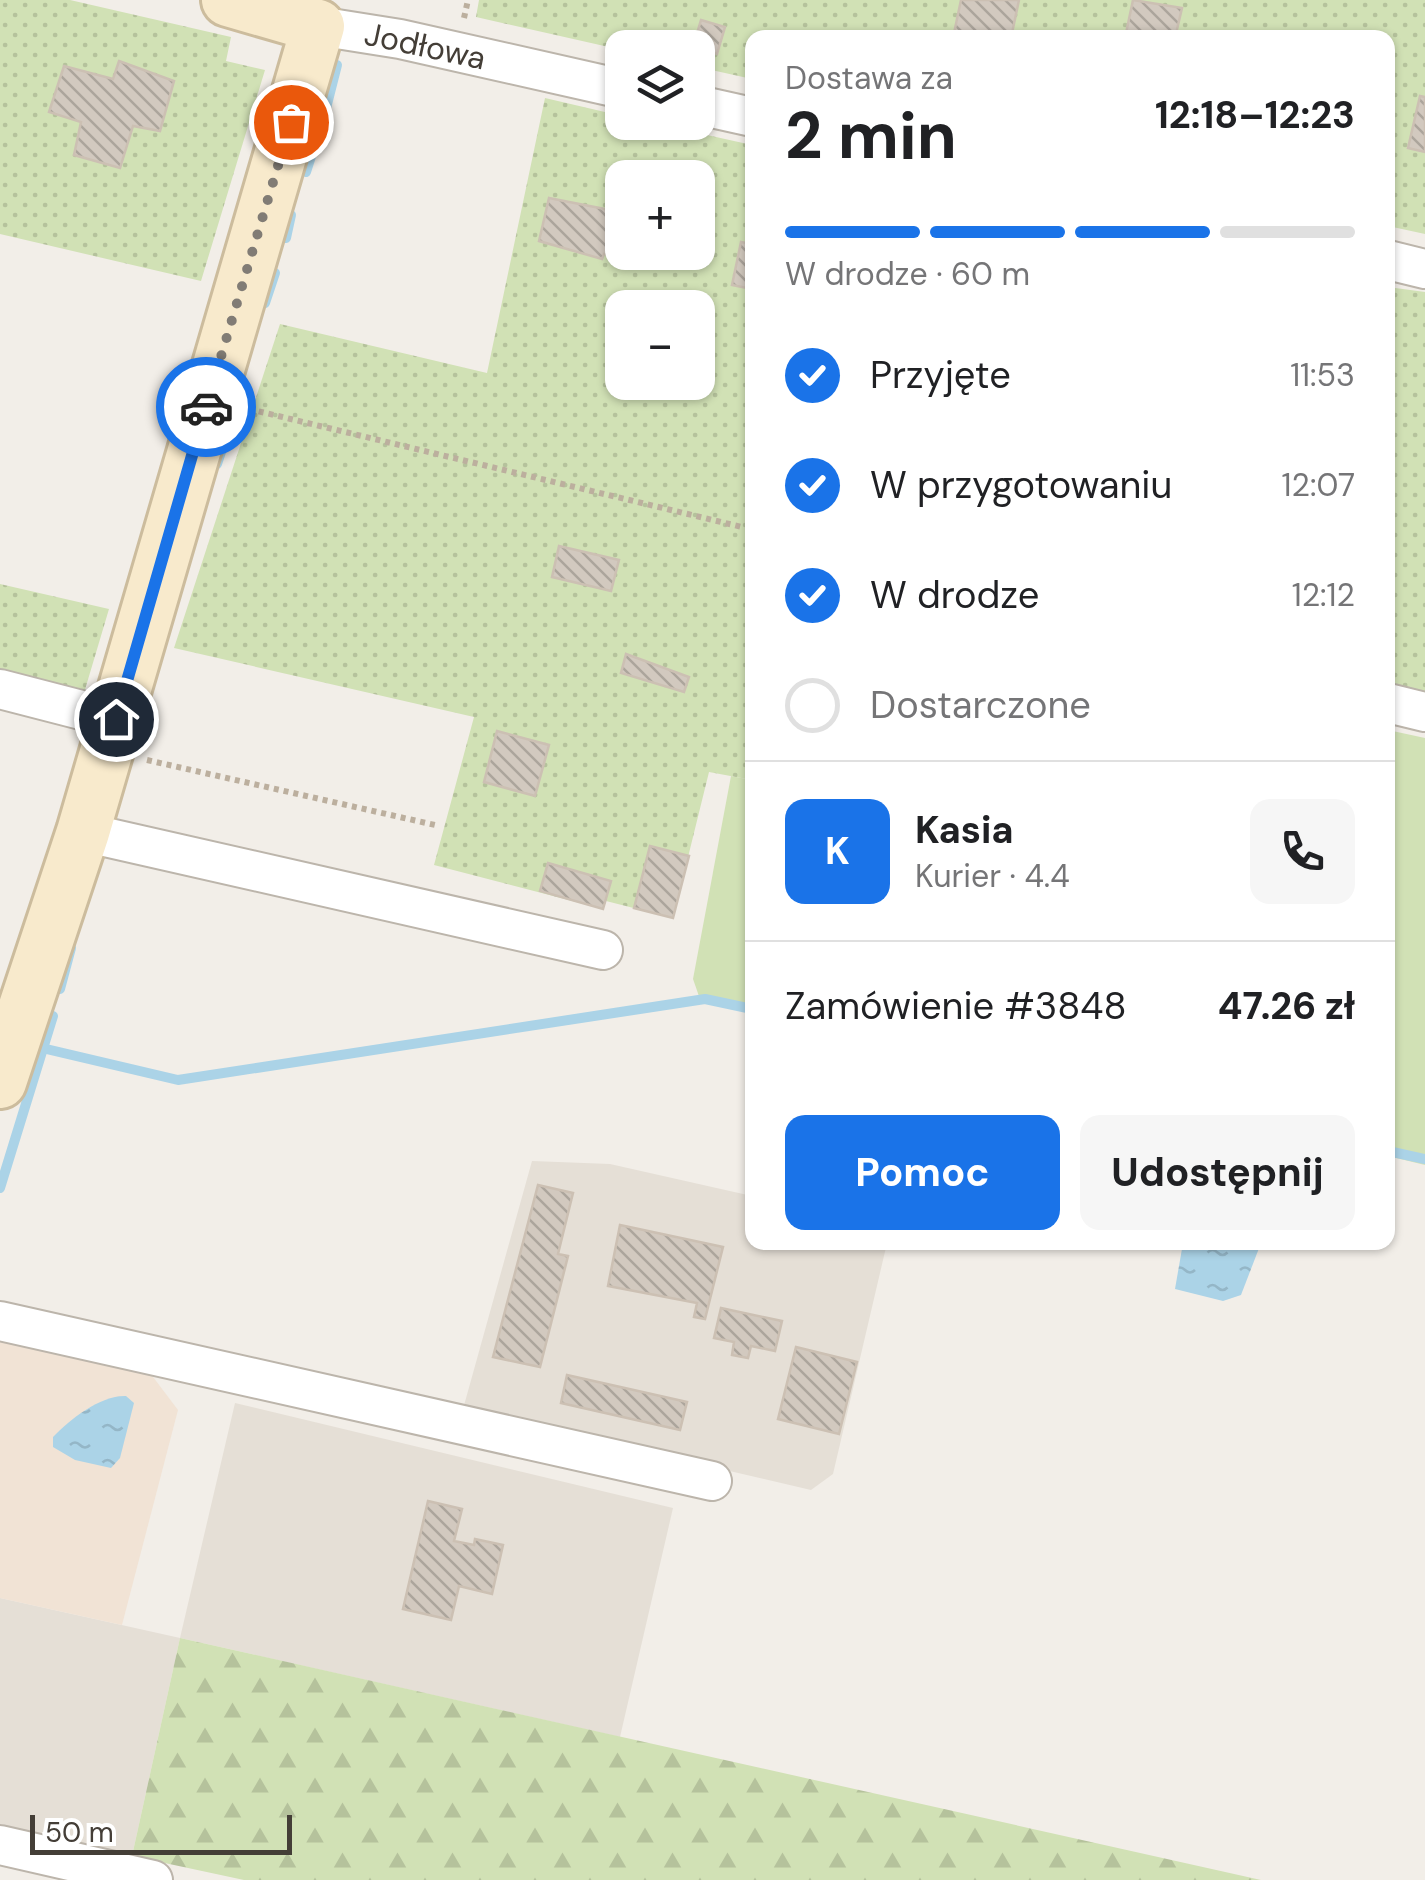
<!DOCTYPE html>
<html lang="pl">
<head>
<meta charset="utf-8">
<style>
	:root { --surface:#fff; --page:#f6f6f6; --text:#202124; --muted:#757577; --line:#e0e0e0; --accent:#1a73e8 }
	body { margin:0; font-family:"DM Sans",sans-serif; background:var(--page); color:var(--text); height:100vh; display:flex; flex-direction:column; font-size:38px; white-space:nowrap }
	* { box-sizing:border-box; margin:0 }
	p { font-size:32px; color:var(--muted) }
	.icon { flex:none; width:55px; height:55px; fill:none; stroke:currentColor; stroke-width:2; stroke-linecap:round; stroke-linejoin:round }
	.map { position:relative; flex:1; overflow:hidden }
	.side { position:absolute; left:745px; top:30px; width:650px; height:1220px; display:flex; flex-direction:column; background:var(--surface); border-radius:20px; box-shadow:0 2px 8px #0004 }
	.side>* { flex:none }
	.controls { position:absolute; left:605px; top:30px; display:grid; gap:20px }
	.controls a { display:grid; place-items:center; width:110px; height:110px; border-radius:20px; background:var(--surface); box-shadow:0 2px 8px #0004; font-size:50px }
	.scale { position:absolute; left:30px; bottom:25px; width:262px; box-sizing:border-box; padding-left:10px; border:5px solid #443e37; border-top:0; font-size:28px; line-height:35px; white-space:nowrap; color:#443e37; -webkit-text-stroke:8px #fff; paint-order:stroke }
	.pin { position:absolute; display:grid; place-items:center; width:85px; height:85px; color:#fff; margin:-42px; border:5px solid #fff; border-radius:50%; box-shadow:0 2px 10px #0007 }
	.courier { position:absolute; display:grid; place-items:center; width:100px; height:100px; margin:-50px; border:8px solid #1a73e8; border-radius:50%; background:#fff; color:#222; box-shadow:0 2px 12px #0007 }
	.overview em { font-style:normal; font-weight:700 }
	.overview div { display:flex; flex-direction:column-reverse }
	.overview { display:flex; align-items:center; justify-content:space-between; height:170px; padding:0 40px }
	h1 { font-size:65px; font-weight:700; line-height:75px }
	.bar { display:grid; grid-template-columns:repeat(4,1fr); gap:15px 10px; align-content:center; height:120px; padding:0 40px }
	.bar i { height:12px; border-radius:8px; background:var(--line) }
	.bar .active { background:var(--accent) }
	.bar p { grid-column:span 4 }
	.line { display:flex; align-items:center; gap:25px; padding:0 40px; border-top:2px solid var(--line) }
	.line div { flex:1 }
	.round { display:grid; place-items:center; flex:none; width:105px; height:105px; border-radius:20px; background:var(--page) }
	ol { padding:0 40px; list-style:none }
	li { display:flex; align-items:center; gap:30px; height:110px }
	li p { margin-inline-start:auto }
	li .icon { padding:10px; border-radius:50%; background:var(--accent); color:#fff; stroke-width:4 }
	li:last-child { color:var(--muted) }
	li i { width:55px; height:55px; border:5px solid var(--line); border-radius:50% }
	.action { display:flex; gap:20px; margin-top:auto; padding:20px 40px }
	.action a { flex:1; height:115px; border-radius:20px; background:var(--accent); color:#fff; font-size:40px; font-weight:700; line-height:115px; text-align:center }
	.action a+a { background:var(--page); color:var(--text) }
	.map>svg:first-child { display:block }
	.residential { fill:#e5dfd6 }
	.commercial { fill:#f1e3d5 }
	.grass { fill:#d1e1b5 }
	.forest { fill:url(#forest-firs) }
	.garden { fill:url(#garden-dots); fill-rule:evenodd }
	.water { fill:url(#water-ripples) }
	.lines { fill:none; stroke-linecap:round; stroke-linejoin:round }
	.stream { stroke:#abd3e7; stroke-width:10 }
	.building { fill:url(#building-back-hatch); stroke:#ccc0b3; stroke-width:2.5 }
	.street-casing { stroke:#bcb5ab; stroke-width:42 }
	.secondary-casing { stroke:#ccbc9d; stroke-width:58 }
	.path { stroke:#bcaf9e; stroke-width:6; stroke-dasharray:5 5; stroke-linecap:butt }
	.street { stroke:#fff; stroke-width:38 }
	.secondary { stroke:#f8eacc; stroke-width:52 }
	.done { stroke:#817c75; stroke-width:10; stroke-dasharray:0 18 }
	.route { stroke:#1a73e8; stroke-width:12 }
	.labels { text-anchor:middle; stroke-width:8; stroke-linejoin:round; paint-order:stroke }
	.street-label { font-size:32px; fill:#443e37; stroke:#fff }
</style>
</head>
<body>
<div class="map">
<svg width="1425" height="1880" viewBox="0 0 1425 1880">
	<defs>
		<pattern id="forest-firs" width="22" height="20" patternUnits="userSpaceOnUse" patternTransform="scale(2.5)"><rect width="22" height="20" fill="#d1e1b5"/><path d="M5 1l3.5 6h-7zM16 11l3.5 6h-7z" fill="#b5c29c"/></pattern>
		<pattern id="garden-dots" width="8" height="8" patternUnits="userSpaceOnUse" patternTransform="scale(2.5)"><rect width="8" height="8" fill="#d1e1b5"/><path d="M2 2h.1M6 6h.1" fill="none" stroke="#b5c29c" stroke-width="1.8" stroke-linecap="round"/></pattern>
		<pattern id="water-ripples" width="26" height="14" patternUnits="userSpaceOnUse" patternTransform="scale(2.5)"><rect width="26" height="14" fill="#abd3e7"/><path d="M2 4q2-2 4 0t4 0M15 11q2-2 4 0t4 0" fill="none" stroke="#94b6c7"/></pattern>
		<pattern id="building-back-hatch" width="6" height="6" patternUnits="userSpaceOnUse" patternTransform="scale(2.5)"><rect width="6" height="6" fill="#d2c9bf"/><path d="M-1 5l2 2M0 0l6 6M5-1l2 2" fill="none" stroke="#aca59c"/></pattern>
	</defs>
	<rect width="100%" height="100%" fill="#f2eee8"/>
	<g class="residential">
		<path d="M532,1161L610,1164L752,1196V1242L887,1243L833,1474L811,1490L463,1409Z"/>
		<path d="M235,1403L673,1508L620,1737L180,1638L132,1856L0,1824V1598L180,1638Z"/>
	</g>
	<path class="commercial" d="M0,1335L144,1365L178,1410L122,1625L0,1598Z"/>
	<g class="grass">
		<path d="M1388,730L1425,738V1165L1388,1156Z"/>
		<path d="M731,776L752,780V1013L701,1002L693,979Z"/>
	</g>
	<path class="forest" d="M180,1638L1261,1880H244L132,1856Z"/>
	<g class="garden">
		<path d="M0,0H70L231,37L226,61L265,70L201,281L0,234Z"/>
		<path d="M479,0H1425V234L1388,226V38H752V79L698,67V48L622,50L476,17Z"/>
		<path d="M545,98L622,116V122L653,123L752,145V780L709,772L673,918L606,901L603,909L434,865L474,717L174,648L280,324L487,373ZM622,178H698V252H622ZM622,308H698V382H622Z"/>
		<path d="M1388,287L1425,292V695L1388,687Z"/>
		<path d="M0,584L109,609L84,693L0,674Z"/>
	</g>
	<g class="water">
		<path d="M1183,1243H1261L1241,1295L1223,1301L1175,1289Z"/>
		<path d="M126,1396L134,1403L120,1458L111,1468L75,1460L53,1447V1437C70,1419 101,1395 126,1396Z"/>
	</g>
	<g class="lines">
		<g class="stream">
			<path d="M323,120L337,65"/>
			<path d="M306,172L313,150"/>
			<path d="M286,238L291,215"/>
			<path d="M265,303L275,273"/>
			<path d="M217,464L231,422"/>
			<path d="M60,989L71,948"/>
			<path d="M42,1048L178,1080L705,999L752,1009"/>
			<path d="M1388,1151L1425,1159"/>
			<path d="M0,1188L53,1016"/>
		</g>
	</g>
	<g class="building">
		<path d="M961,0H1019L1011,38H953Z"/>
		<path d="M1133,0L1182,8L1175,38H1125Z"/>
		<path d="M701,20L725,27L717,54L693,47Z"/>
		<path d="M119,61L174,81L160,131L133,126L120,168L74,155L81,122L49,112L64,66L113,79Z"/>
		<path d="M1420,96L1425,97V152L1408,148Z"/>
		<path d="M549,198L610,210L612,201L622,204V252H638L636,260L604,254L602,259L539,241Z"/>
		<path d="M741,242L752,244V293V289L732,285Z"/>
		<path d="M559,546L619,560L611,591L552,577Z"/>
		<path d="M626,654L689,677L684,692L621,673Z"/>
		<path d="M497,731L549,745L535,796L484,782Z"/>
		<path d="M650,846L689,856L673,918L634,908Z"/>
		<path d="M548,863L611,881L603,909L540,891Z"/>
		<path d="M538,1185L573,1193L558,1254L568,1256L540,1367L493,1357Z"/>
		<path d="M620,1225L723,1247L705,1319L694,1317L697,1303L608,1286Z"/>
		<path d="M721,1308L782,1321L775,1351L751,1346L748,1358L732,1355L734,1342L714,1338Z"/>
		<path d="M796,1347L857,1362L839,1434L778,1419Z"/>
		<path d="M567,1375L687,1402L680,1430L561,1403Z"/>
		<path d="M428,1501L462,1509L454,1541L474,1545L475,1539L503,1545L492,1594L459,1586L451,1620L403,1609Z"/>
	</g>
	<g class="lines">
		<g class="street-casing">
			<g id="street">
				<path d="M318,26L400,39L622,89"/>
				<path d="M698,105L752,117"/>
				<path d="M1388,260L1425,269"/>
				<path d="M0,689L116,719"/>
				<path d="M1388,703L1425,712"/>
				<path d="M83,832L603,950"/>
				<path d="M0,1321L712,1481"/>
				<path d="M0,1845L153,1880"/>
			</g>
		</g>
		<g class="secondary-casing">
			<path id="secondary" d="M0,1082L83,832L318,26L228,0"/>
		</g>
		<g class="path">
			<path d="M464,18L468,0"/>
			<path d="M249,409L742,527"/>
			<path d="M147,760L435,825"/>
		</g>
		<use href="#street" class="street"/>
		<use href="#secondary" class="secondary"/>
	</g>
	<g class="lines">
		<path class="done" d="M206,407L291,122"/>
		<path class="route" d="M116,719L206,407"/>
	</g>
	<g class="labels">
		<g class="street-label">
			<text transform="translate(425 46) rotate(12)" y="11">Jodłowa</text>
		</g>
	</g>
</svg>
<div class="controls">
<a><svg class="icon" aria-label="layers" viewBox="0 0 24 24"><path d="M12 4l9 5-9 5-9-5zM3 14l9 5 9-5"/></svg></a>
<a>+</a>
<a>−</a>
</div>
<div class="scale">50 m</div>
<div class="pin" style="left:291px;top:122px;background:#ea580c"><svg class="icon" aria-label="bag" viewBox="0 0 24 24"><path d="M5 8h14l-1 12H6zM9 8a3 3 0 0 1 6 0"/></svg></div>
<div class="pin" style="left:116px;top:719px;background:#1f2937"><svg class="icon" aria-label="home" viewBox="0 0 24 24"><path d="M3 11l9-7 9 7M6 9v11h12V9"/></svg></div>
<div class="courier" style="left:206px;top:407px"><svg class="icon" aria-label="car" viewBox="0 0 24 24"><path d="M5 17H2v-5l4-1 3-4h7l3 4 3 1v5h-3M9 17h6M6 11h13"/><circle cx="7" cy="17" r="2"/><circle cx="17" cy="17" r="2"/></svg></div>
<section class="side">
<div class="overview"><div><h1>2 min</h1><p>Dostawa za</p></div><em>12:18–12:23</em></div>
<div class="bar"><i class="active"></i><i class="active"></i><i class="active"></i><i></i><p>W drodze · 60 m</p></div>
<ol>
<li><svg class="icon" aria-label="check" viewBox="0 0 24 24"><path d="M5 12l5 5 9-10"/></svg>Przyjęte<p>11:53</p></li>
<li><svg class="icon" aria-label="check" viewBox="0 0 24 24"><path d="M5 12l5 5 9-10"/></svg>W przygotowaniu<p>12:07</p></li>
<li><svg class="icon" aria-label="check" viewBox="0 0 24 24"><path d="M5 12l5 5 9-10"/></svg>W drodze<p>12:12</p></li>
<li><i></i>Dostarczone</li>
</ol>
<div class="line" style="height:180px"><b class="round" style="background:var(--accent);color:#fff">K</b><div><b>Kasia</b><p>Kurier · 4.4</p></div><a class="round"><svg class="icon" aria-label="phone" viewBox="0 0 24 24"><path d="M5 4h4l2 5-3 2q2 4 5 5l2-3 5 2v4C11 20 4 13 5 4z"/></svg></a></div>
<div class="line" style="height:130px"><div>Zamówienie #3848</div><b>47.26 zł</b></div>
<div class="action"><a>Pomoc</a><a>Udostępnij</a></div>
</section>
</div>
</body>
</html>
